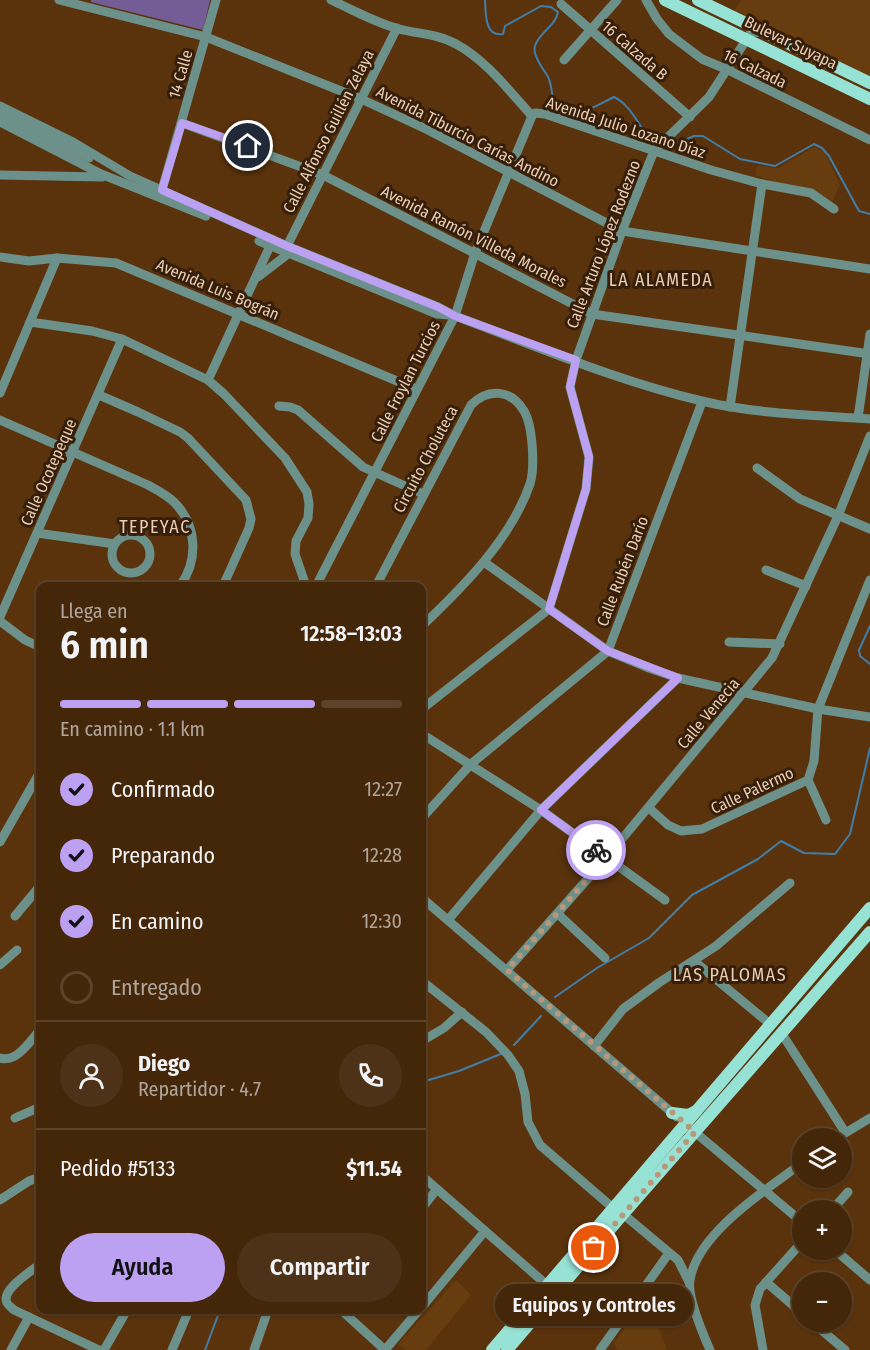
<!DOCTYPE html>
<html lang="es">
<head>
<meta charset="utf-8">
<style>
	:root { --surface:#442609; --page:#4e3217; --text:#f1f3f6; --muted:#afa59c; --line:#5c432a; --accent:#bca0f2 }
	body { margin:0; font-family:"Fira Sans Condensed",sans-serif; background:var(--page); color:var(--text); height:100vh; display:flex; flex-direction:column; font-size:22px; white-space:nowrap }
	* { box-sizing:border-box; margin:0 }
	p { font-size:20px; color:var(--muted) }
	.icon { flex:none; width:33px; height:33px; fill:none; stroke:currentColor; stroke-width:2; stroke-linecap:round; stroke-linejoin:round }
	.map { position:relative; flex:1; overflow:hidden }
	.details { position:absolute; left:36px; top:582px; width:390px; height:732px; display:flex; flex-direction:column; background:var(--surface); border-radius:12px; box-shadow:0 2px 4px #0004,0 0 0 2px var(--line) }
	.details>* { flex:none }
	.tools { position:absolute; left:792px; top:1128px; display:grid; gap:12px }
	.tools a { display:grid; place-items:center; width:60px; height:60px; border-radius:50%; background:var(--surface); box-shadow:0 2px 4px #0004,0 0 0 2px var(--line); font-size:30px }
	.pin { position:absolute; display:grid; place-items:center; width:51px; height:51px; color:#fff; margin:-26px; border:3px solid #fff; border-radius:50%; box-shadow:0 2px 6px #0007 }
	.courier { position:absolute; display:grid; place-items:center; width:60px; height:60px; margin:-30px; border:4px solid #bca0f2; border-radius:50%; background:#fff; color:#222; box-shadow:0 2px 8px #0007 }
	.bubble { position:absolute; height:42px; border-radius:21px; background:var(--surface); box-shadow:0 2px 4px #0004,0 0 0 2px var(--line); font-size:20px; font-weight:600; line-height:42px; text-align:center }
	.head em { font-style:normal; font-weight:600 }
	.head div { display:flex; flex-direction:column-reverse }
	.head { display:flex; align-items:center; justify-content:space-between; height:102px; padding:0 24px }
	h1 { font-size:39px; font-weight:600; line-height:45px }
	.bar { display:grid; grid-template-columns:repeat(4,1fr); gap:9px 6px; align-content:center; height:72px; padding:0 24px }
	.bar i { height:8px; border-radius:4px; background:var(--line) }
	.bar .selected { background:var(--accent) }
	.bar p { grid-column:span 4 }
	.line { display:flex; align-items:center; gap:15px; padding:0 24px; border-top:2px solid var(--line) }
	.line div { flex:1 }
	.round { display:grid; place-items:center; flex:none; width:63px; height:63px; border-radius:32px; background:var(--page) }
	ol { padding:0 24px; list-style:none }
	li { display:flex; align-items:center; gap:18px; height:66px }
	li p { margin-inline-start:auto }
	li .icon { padding:6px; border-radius:50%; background:var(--accent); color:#111; stroke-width:4 }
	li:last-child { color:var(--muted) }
	li i { width:33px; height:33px; border:3px solid var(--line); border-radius:50% }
	.cta { display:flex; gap:12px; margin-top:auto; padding:12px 24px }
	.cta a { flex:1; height:69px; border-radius:36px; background:var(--accent); color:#111; font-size:24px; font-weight:600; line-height:69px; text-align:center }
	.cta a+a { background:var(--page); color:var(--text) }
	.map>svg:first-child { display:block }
	.built { fill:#673c0e }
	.forest { fill:#745d97 }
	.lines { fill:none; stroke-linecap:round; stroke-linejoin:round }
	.stream { stroke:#407eaa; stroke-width:2 }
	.minor { stroke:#6c918a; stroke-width:9 }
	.major { stroke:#96e3d5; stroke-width:12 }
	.done { stroke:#b8977a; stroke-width:6; stroke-dasharray:0 10.8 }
	.route { stroke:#bca0f2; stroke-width:8 }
	.labels { text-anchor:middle; stroke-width:6; stroke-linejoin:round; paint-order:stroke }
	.street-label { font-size:16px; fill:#ebcdb5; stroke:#351f0a }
	.neighbourhood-label { font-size:18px; letter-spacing:1.5px; fill:#ebcdb5; stroke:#351f0a }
</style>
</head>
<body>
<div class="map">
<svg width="870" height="1350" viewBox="0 0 870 1350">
	<rect width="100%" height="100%" fill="#5a330c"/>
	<g class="built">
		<path d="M741,0H870V78L734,12Z"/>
		<path d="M814,147L824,151L840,185L832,202L755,175L757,166L779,168Z"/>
		<path d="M456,1280L471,1295L426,1350H406L398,1344Z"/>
		<path d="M640,1305L642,1311L651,1308L667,1350H618L614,1344Z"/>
	</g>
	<path class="forest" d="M91,0H210L203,30L91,2Z"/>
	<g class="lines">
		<g class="stream">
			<path d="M485,0C486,13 484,37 503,34L505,26L541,6L551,7L558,12C556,26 539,32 535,46C532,54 542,68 547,75C552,82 551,93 554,102C563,128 599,104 614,97C635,107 639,133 658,144"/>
			<path d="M663,145L671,146L694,136H703L740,159L775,166L814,144L822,148L829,156L859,211L870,214"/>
			<path d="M870,626L859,650L860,656L870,664"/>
			<path d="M555,997L597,968L649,938L692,895L758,859L781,841L804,853L835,854L850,834L870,748"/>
			<path d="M514,1045L541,1016"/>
			<path d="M422,1082L459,1071L503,1053"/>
			<path d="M205,1350L220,1310"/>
		</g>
		<g class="minor">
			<path d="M59,0L206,37L361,99L426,129L622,231L870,269"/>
			<path d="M331,0C353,10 376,23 399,29C418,34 439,34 456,44C486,60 510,92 532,116"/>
			<path d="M646,0L657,19L669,34L702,59L728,70L870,140"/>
			<path d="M561,4L690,117"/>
			<path d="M564,60L617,0"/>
			<path d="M0,106L73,142L130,176L287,246L438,307L455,316C536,346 617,381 702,401C754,414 816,415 870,419"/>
			<path d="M0,114L89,158"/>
			<path d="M532,116L535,113L545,114L711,170L762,184L811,193L834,209"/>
			<path d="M0,122L101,174L206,216"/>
			<path d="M182,123L323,175L592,314L870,354"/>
			<path d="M0,175L102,177"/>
			<path d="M162,190L216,0"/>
			<path d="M259,241L437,314L450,315"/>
			<path d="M287,246L397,28"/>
			<path d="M0,257L29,261L57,258L116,263L416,389"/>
			<path d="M258,277L288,254"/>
			<path d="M30,322L92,331L122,339L208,380L224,394L285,458L307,492L309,504L308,518L296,541L295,554L306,586"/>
			<path d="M208,380L270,246"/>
			<path d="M0,393L57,258"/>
			<path d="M99,395L138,412L180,432L188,438L246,500L251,519L249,528L223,586"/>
			<path d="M279,406L290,407L298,410L363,467L423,494"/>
			<path d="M730,407L762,184"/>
			<path d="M858,418L870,334"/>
			<path d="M0,420L148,485C157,490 167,495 175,503C198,527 198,561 180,586"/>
			<path d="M757,468L800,499L870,529"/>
			<path d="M37,533L115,544"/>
			<circle cx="131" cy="554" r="19"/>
			<path d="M484,562L608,651L649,668L678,678L818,709L870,717"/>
			<path d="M766,570L806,586"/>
			<path d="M316,586L455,316L475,253L532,116"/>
			<path d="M376,586L471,405C488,388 511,389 524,411C533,426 535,468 530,484C511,539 463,587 422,626"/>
			<path d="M0,617L122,339"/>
			<path d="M0,621L25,640L40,647"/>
			<path d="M729,642L780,644"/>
			<path d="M422,709L549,609L586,489L589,457L570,387L576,360L622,231L654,151L709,97L750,34L755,32L764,33"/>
			<path d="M422,734L541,810L665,900"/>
			<path d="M808,780L826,820"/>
			<path d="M649,808L668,825L681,831L702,829L808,780L814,761L818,709L870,580"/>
			<path d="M422,818L471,764L608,651L702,402"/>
			<path d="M0,842L40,772"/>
			<path d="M422,898L677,1117"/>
			<path d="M558,914L605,958"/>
			<path d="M15,916L40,886"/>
			<path d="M448,920L541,810L678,678"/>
			<path d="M694,961L770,1024"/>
			<path d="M0,965L17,950"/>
			<path d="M507,970L607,857L772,658L838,516L870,436"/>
			<path d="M422,981L486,1032L508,1055L519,1071L525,1094L528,1122L540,1145L613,1208"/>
			<path d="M782,1034L845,1132"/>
			<path d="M422,1041L444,1028L462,1012"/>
			<path d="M594,1046L623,1009L660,982L716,946L790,883"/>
			<path d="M0,1058C17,1063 30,1041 40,1030"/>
			<path d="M15,1118L40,1107"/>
			<path d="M690,1128L802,1222"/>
			<path d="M837,1138L870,1118"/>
			<path d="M422,1176L547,1285"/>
			<path d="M0,1200L29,1181L40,1177"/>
			<path d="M422,1208L437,1189"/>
			<path d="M832,1210L848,1192"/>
			<path d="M623,1214L678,1260L689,1282"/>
			<path d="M835,1250L870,1280"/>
			<path d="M40,1264C32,1271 0,1290 7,1303C7,1304 14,1310 14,1310L99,1350"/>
			<path d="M766,1282L802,1313"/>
			<path d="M422,1307L485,1231"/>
			<path d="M341,1310L385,1350L419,1310"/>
			<path d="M812,1322L845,1350"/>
			<path d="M11,1350L29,1317"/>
			<path d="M104,1350L127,1310"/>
			<path d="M172,1350L189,1310"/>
			<path d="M254,1350L268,1310"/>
			<path d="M600,1350L669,1253"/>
			<path d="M710,1350C703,1334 687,1296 690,1280C697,1233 766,1190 802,1163"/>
			<path d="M763,1350L755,1305L760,1289L802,1242"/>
		</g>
		<g class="major">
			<path d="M665,0L870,99"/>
			<path d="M698,0L870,83"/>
			<path d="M672,1113L688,1115L696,1111"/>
			<path d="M492,1350L870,908"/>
			<path d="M507,1350L623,1214L870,932"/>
		</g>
	</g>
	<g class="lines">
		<path class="done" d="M594,1248L695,1132L507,970L607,857L596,850"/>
		<path class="route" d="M248,146L182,123L162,190L287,246L438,307L455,316L576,360L570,387L589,457L586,489L549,609L608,651L678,678L541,810L596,850"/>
	</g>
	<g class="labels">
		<g class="street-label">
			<text transform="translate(791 42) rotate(26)" y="6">Bulevar Suyapa</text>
			<text transform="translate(635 50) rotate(41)" y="6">16 Calzada B</text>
			<text transform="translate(755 68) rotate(26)" y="6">16 Calzada</text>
			<text transform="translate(180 74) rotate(-74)" y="6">14 Calle</text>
			<text transform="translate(626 127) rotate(18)" y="6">Avenida Julio Lozano Díaz</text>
			<text transform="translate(328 131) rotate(-63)" y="6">Calle Alfonso Guillén Zelaya</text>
			<text transform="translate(468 136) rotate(27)" y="6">Avenida Tiburcio Carías Andino</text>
			<text transform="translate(474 236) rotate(27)" y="6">Avenida Ramón Villeda Morales</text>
			<text transform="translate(603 244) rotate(-69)" y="6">Calle Arturo López Rodezno</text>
			<text transform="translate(218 289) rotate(23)" y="6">Avenida Luis Bográn</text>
			<text transform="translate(405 381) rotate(-63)" y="6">Calle Froylan Turcios</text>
			<text transform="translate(425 459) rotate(-62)" y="6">Circuito Choluteca</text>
			<text transform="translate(48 472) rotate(-66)" y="6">Calle Ocotepeque</text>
			<text transform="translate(622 571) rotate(-69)" y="6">Calle Rubén Darío</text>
			<text transform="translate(708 713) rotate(-50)" y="6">Calle Venecia</text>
			<text transform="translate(752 790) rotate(-25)" y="6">Calle Palermo</text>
		</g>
		<g class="neighbourhood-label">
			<text x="661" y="286">LA ALAMEDA</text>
			<text x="155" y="533">TEPEYAC</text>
			<text x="730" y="981">LAS PALOMAS</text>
		</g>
	</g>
</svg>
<div class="tools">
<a><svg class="icon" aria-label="layers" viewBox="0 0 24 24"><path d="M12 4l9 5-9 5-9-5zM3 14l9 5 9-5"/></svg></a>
<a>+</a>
<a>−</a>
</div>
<div class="pin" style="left:594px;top:1248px;background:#ea580c"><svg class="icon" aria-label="bag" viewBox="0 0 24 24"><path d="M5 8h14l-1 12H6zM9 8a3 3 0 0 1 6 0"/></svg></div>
<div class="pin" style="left:248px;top:146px;background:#1f2937"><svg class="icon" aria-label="home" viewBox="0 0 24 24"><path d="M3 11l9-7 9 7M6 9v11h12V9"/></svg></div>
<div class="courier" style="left:596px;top:850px"><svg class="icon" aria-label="bike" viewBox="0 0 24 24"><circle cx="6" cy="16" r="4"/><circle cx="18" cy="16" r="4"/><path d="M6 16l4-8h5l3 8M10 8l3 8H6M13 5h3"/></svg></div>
<div class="bubble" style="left:495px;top:1284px;width:198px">Equipos y Controles</div>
<section class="details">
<div class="head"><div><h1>6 min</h1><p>Llega en</p></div><em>12:58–13:03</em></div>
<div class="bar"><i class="selected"></i><i class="selected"></i><i class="selected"></i><i></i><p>En camino · 1.1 km</p></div>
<ol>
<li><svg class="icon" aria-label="check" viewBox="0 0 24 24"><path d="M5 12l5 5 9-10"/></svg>Confirmado<p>12:27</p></li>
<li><svg class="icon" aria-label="check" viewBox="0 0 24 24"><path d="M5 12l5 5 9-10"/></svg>Preparando<p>12:28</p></li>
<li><svg class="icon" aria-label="check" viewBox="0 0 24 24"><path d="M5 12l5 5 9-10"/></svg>En camino<p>12:30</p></li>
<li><i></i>Entregado</li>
</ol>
<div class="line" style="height:108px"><a class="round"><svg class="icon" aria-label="person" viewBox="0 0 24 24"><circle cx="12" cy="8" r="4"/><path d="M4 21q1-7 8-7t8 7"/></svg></a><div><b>Diego</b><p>Repartidor · 4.7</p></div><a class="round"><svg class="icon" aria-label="phone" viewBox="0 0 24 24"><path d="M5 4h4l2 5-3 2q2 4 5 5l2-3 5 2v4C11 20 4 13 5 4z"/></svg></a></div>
<div class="line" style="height:78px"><div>Pedido #5133</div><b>$11.54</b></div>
<div class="cta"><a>Ayuda</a><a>Compartir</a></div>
</section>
</div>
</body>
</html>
